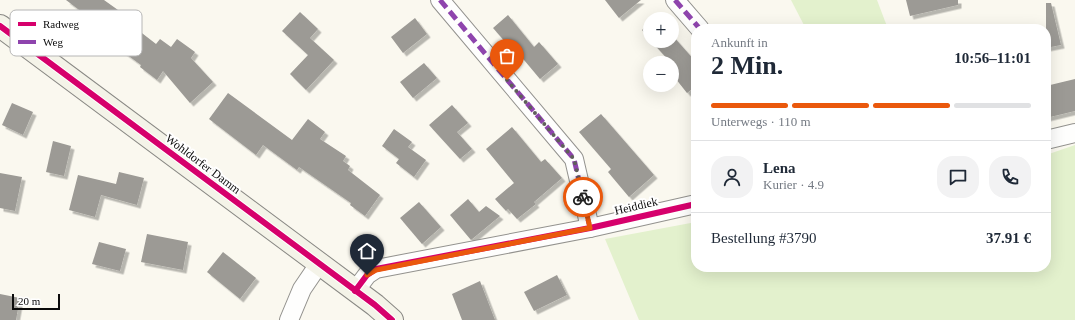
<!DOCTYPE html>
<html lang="de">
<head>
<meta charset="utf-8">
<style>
	:root { --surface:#fff; --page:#f2f2f3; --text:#1f2937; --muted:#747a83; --line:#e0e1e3; --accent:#ea580c }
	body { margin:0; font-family:Georgia,serif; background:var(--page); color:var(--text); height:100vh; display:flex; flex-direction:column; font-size:15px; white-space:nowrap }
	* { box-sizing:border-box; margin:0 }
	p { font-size:13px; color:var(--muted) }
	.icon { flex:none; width:22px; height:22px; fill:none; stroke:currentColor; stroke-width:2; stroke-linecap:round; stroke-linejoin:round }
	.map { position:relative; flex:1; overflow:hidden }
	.panel { position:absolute; left:691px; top:24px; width:360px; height:248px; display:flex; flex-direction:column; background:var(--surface); border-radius:16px; box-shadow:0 4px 16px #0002 }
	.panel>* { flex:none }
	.controls { position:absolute; left:643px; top:12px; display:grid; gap:8px }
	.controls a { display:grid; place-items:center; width:36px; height:36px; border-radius:50%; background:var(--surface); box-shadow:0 4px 16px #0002; font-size:20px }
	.scale { position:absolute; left:12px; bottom:10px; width:48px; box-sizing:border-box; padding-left:4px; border:2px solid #0b0b0b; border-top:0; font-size:11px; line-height:14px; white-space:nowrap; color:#0b0b0b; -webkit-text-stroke:3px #fff; paint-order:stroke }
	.pin { position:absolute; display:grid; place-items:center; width:34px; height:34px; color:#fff; margin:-41px -17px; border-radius:50% 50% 50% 0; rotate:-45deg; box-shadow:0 0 4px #0007 }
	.pin .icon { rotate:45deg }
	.courier { position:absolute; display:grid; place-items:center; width:40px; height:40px; margin:-20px; border:3px solid #ea580c; border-radius:50%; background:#fff; color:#222; box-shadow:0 1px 5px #0007 }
	.overview em { font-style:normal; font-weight:600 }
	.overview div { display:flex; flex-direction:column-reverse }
	.overview { display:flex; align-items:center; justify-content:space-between; height:68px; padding:0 20px }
	h1 { font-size:26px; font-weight:600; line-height:30px }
	.bar { display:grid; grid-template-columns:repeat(4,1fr); gap:6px 4px; align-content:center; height:48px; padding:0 20px }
	.bar i { height:5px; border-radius:3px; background:var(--line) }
	.bar .selected { background:var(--accent) }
	.bar p { grid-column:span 4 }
	.line { display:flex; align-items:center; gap:10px; padding:0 20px; border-top:1px solid var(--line) }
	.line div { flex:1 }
	.round { display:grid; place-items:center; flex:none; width:42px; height:42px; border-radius:16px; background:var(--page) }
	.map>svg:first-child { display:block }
	.green { fill:#e3f1cd }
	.building { fill:#9c9a95; filter:url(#shadow) }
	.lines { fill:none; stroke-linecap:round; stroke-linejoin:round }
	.street-casing { stroke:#93928e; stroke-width:20 }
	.secondary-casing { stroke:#898884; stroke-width:24 }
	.street { stroke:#fefefd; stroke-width:18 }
	.secondary { stroke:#f4f3e8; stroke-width:22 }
	.quiet { stroke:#8e44ad; stroke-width:5; stroke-dasharray:10 5; stroke-linecap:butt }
	.cycleway-casing { stroke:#fff; stroke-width:8 }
	.cycleway { stroke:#d6006c; stroke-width:6 }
	.done { stroke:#5f5e5b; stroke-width:4; stroke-dasharray:0 7.2 }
	.route { stroke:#ea580c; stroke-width:5 }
	.labels { text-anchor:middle; stroke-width:4; stroke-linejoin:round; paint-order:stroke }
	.street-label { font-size:12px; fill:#0b0b0b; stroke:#fff }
	.key { fill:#fff; stroke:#b6b6b6; stroke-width:1 }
	.key-label { font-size:11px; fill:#0b0b0b }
</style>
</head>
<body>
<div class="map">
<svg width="1075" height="320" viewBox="0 0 1075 320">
	<defs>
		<filter id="shadow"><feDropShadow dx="3.5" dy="3.5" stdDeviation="0" flood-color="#0004"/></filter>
	</defs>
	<rect width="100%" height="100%" fill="#faf8ef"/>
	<g class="green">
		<path d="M791,0H877L888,29H806Z"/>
		<path d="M1075,145V320H639L605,239L696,222V267H1046V155Z"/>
	</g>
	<g class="building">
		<path d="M66,0H104L118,10L116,13L156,44L160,39L171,47L177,39L195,52L191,58L213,82L190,103L163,71L157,80L140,67L141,65L115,46L119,40Z"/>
		<path d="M605,0H641L619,18Z"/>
		<path d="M906,0H958V5L910,16Z"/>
		<path d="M1046,3H1051L1061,45L1046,48Z"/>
		<path d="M300,12L318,29L310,38L334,60L306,90L290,74L308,55L282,31Z"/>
		<path d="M508,15L534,47L539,42L558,64L540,79L509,42L507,44L493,28Z"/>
		<path d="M415,18L427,34L403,53L391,37Z"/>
		<path d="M650,23V39L642,30Z"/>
		<path d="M672,35L696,62V86L687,93L672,74V63H671L651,41H672Z"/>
		<path d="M424,63L437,78L413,98L400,82Z"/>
		<path d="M1075,79V111L1046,118V86Z"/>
		<path d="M228,93L292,140L308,119L325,132L320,139L346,156L343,161L350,166L348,170L380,195L365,216L350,205L351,203L299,167L297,170L263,145L256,155L209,119Z"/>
		<path d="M12,103L33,112L23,135L2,125Z"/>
		<path d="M452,105L468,123L457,132L472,149L460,159L429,125Z"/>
		<path d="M601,114L654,175L629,197L608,172L611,169L579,132Z"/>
		<path d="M512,127L541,162L545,159L562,178L534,202L536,204L517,219L508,209L506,211L495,199L514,183L486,149Z"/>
		<path d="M394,129L412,142L408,147L426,160L414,177L396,163L399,159L382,146Z"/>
		<path d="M53,141L71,146L64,176L46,172Z"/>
		<path d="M119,172L144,178L137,205L101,195L95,217L69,210L78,175L116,184Z"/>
		<path d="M0,173L22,177L15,211L0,208Z"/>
		<path d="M468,199L479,212L486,206L500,216L471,240L450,215Z"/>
		<path d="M419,202L441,227L422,244L400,218Z"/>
		<path d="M147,234L188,242L183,270L141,262Z"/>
		<path d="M99,242L126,249L120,271L92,264Z"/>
		<path d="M223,252L256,278L240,299L207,272Z"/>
		<path d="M557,275L567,295L534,311L524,292Z"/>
		<path d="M480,281L495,320H462L452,294Z"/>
		<path d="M0,294L20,298L16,320H0Z"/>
	</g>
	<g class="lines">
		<g class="street-casing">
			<g id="street">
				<path d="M440,0L574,159L590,228"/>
				<path d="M675,0L700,29"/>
				<path d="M1046,140L1075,133"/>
				<path d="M355,291L367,275L376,269L590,228L696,204"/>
				<path d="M289,320L302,289L319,264"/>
			</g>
		</g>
		<g class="secondary-casing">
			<path id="secondary" d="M0,26L375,305L392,320"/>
		</g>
		<use href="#street" class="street"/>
		<use href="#secondary" class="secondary"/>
		<g class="quiet">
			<path d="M440,0L574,159L590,228"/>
			<path d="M675,0L700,29"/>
		</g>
		<g class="cycleway-casing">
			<g id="cycleway">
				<path d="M0,26L375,305L392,320"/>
				<path d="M355,291L367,275L376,269L590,228L696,204"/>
			</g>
		</g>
		<use href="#cycleway" class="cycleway"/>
	</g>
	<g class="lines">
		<path class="done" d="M507,80L574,159L583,197"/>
		<path class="route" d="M367,275L376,270L590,228L583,197"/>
	</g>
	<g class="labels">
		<g class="street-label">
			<text transform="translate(203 164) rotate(37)" y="4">Wohldorfer Damm</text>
			<text transform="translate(636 206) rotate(-13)" y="4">Heiddiek</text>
		</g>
	</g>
	<rect x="10" y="10" width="132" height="46" rx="6" class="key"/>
	<rect x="18" y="22" width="18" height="4" fill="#d6006c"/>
	<rect x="18" y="40" width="18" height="4" fill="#8e44ad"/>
	<g class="key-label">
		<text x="43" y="28">Radweg</text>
		<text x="43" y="46">Weg</text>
	</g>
</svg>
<div class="controls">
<a>+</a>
<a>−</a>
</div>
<div class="scale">20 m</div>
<div class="pin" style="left:507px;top:80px;background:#ea580c"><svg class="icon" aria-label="bag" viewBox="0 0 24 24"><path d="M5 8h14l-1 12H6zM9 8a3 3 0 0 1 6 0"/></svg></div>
<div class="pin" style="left:367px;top:275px;background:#1f2937"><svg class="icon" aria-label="home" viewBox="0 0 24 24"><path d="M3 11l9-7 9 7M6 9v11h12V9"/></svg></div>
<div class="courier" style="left:583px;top:197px"><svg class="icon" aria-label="bike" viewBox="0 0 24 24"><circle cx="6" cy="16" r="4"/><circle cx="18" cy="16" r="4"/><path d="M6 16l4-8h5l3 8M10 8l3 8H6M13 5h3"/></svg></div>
<section class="panel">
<div class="overview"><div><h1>2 Min.</h1><p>Ankunft in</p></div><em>10:56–11:01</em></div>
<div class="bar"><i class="selected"></i><i class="selected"></i><i class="selected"></i><i></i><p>Unterwegs · 110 m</p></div>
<div class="line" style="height:72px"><a class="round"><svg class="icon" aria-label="person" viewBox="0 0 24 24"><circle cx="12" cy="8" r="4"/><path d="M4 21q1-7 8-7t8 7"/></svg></a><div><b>Lena</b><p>Kurier · 4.9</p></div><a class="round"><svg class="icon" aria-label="chat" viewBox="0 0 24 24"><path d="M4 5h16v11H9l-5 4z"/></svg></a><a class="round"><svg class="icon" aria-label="phone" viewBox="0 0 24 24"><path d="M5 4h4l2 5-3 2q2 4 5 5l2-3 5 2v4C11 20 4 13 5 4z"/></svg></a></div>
<div class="line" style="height:52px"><div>Bestellung #3790</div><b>37.91 €</b></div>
</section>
</div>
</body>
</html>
